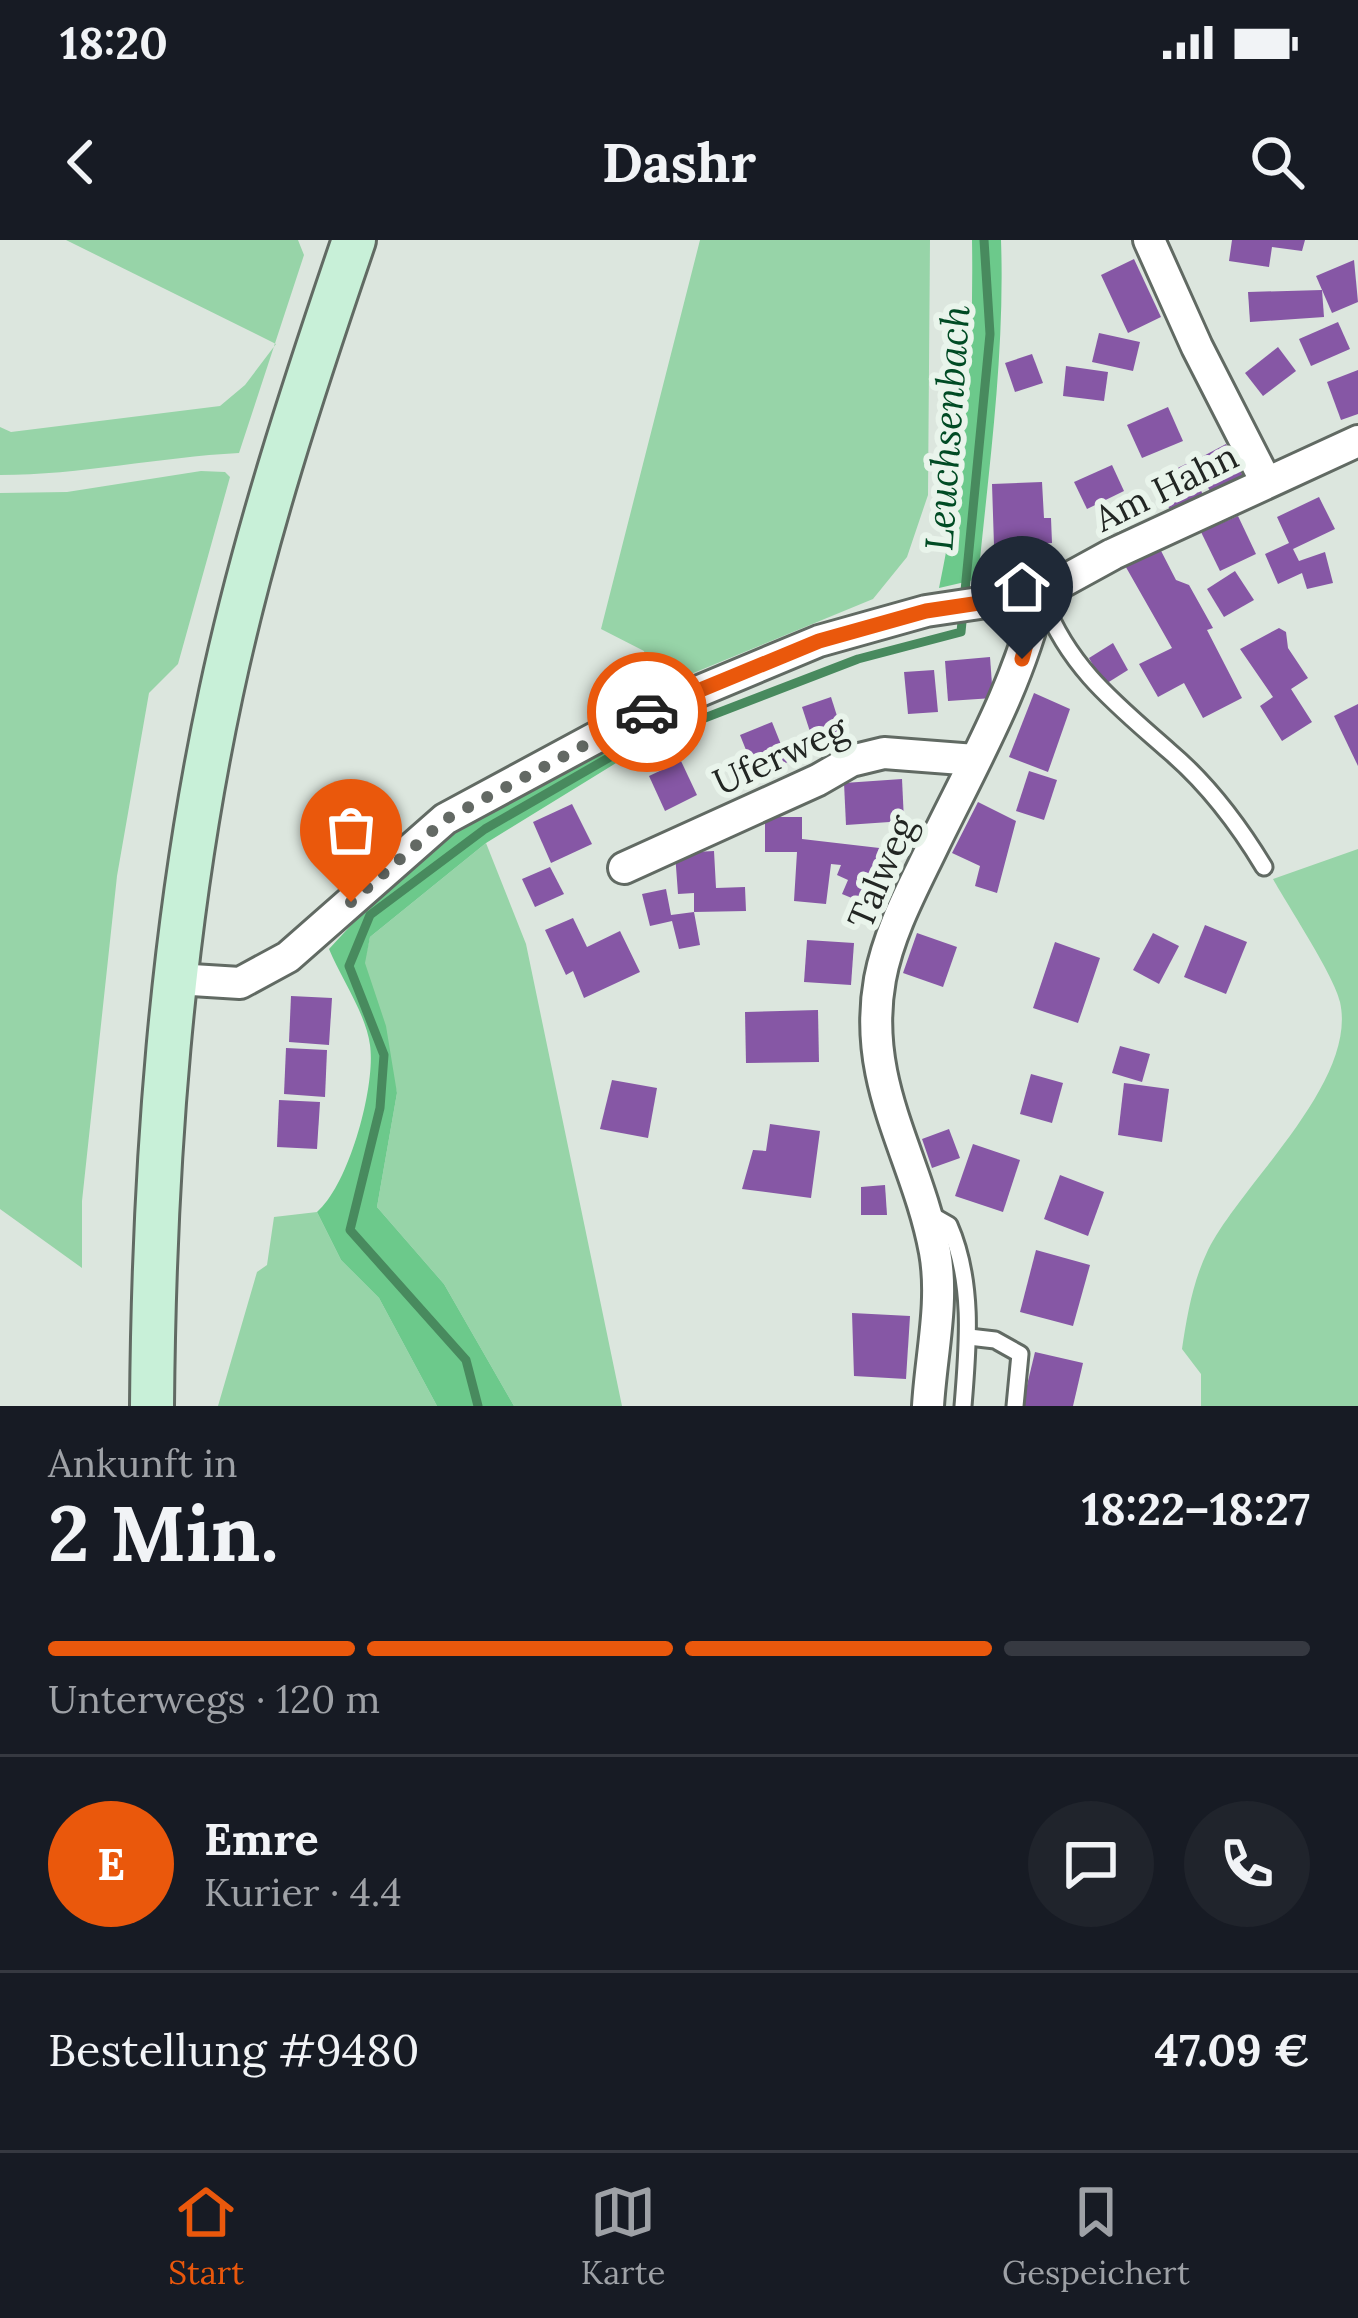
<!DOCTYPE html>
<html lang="de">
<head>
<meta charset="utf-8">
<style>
	:root { --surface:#171b24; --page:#20242c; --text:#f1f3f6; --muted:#9ea1a6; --line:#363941; --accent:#ea580c }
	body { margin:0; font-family:Lora,serif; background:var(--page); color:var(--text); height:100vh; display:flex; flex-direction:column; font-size:45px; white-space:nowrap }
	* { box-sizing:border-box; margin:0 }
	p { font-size:39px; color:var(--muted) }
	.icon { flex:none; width:66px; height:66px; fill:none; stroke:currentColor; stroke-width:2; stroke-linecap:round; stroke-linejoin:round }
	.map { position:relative; height:1166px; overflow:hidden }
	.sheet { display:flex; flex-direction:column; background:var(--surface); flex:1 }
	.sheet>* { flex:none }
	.pin { position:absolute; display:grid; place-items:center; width:102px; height:102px; color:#fff; margin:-123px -51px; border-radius:50% 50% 50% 0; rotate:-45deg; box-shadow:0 0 12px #0007 }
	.pin .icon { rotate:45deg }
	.courier { position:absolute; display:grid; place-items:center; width:120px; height:120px; margin:-60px; border:9px solid #ea580c; border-radius:50%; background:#fff; color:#222; box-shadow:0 3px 15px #0007 }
	.summary em { font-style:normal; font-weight:700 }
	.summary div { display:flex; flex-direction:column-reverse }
	.summary { display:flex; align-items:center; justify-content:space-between; height:204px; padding:0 48px }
	h1 { font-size:78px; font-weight:700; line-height:90px }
	.bar { display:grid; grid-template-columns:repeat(4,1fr); gap:18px 12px; align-content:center; height:144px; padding:0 48px }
	.bar i { height:15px; border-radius:9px; background:var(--line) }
	.bar .on { background:var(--accent) }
	.bar p { grid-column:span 4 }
	.line { display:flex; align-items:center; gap:30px; padding:0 48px; border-top:3px solid var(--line) }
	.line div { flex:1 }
	.round { display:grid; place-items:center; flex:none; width:126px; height:126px; border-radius:63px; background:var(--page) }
	.status { display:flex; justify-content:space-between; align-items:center; height:84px; padding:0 60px; background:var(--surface); direction:ltr }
	.status svg { height:33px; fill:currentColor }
	header { display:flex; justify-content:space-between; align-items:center; height:156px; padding:0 48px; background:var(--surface); font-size:54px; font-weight:700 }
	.tab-bar { display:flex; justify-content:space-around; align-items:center; height:168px; border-top:3px solid var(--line); background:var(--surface); font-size:33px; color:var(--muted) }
	.tab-bar a { display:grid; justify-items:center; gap:6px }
	.tab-bar .on { color:var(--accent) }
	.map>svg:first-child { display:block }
	.green { fill:#97d4a8 }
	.forest { fill:#6cc98b }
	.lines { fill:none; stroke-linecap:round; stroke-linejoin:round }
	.stream { stroke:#488a5e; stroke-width:9 }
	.building { fill:#8657a5 }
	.lane-casing { stroke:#616a63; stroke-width:21 }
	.street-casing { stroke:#616a63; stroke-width:36 }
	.secondary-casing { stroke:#616a63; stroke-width:48 }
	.lane { stroke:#fff; stroke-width:15 }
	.street { stroke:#fff; stroke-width:30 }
	.secondary { stroke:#c8f0d8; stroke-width:42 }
	.done { stroke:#636964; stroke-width:12; stroke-dasharray:0 21.6 }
	.route { stroke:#ea580c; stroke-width:15 }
	.labels { text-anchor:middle; stroke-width:12; stroke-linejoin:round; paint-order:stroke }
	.street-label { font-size:36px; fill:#222623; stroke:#e9f4eb }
	.water-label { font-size:39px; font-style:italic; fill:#004b24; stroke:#e9f4eb }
</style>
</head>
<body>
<div class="status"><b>18:20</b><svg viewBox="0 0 49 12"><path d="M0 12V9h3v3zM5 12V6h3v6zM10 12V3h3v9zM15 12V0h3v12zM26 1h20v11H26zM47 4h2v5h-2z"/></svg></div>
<header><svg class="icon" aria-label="back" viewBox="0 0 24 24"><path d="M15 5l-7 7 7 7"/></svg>Dashr<svg class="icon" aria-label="search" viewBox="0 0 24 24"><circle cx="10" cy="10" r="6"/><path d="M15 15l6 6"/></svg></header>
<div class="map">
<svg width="1358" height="1166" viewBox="0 0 1358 1166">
	<rect width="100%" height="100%" fill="#dce6de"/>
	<g class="green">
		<path d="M66,0H298L304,15L239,213C159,217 81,235 0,235V187L11,192L220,166L245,145L276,104Z"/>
		<path d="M700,0H930L928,255L907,317L873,359L652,450L644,411L601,389Z"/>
		<path d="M201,231L225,232L230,237L178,424L149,453L117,636L82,961V1028L0,969V253L67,252Z"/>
		<path d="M486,603L526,704L622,1166H514L444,1044L377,967L397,853L364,723L370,697Z"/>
		<path d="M1358,609V1166H1201V1134L1182,1109C1187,1075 1193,1041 1208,1010C1242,943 1358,842 1340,762C1335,737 1288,666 1273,639Z"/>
		<path d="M317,972L341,1020L379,1058L437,1166H218L257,1032L267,1025L274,977Z"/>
	</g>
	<g class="forest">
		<path d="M972,0H1001C1005,114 989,226 978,339L939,348C964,226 974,125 972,0Z"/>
		<path d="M625,492L634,512L486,603L370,697L365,723L386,786L397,853L377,967L444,1044L514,1166H437L379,1058L341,1020L317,972C349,945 376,846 370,805C366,774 341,738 329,709L405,627L473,580Z"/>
	</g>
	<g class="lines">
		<path class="stream" d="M478,1166L466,1120L350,990L380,868L384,815L349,726L370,675L485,589L624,509L858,419L961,392L990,94L984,0"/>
	</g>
	<g class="building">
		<path d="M1232,0H1305L1302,11L1272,7L1269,27L1229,21Z"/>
		<path d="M1134,19L1161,77L1128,93L1101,35Z"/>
		<path d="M1354,20L1358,62L1332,73L1316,36Z"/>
		<path d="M1322,50L1324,77L1250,82L1248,52Z"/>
		<path d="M1338,82L1350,109L1311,126L1299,99Z"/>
		<path d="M1099,93L1140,102L1133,131L1092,122Z"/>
		<path d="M1278,107L1296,131L1263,156L1245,133Z"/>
		<path d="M1032,114L1043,143L1015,152L1005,123Z"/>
		<path d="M1066,126L1108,132L1104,161L1063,156Z"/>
		<path d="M1358,130V174L1341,180L1327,142Z"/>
		<path d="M1168,167L1183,201L1142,218L1127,185Z"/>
		<path d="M1226,204L1243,236L1211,253L1194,221Z"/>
		<path d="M1188,223L1204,257L1171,272L1155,239Z"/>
		<path d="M1112,225L1124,251L1087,269L1074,242Z"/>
		<path d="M1042,242L1044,278H1051L1052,303L994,305L992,244Z"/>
		<path d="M1319,257L1335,289L1293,309L1299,321L1325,312L1333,343L1307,349L1302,333L1278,344L1265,314L1289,303L1277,277Z"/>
		<path d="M1238,276L1256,314L1220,331L1201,292Z"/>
		<path d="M1158,305L1176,340L1189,345L1213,388L1207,390L1242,458L1203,478L1184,443L1158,457L1139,424L1172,408L1123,322Z"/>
		<path d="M1235,331L1254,360L1224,377L1207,349Z"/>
		<path d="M1279,388L1286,392L1288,408L1308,438L1291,449L1312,482L1282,501L1260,466L1273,457L1240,409Z"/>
		<path d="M1113,403L1128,430L1104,445L1089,418Z"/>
		<path d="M990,417L993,458L948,461L945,421Z"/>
		<path d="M934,430L938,472L908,474L904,432Z"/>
		<path d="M1034,453L1070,469L1048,532L1009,517Z"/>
		<path d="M831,457L844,498L815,507L802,467Z"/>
		<path d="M1358,464V526L1334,476Z"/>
		<path d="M772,482L788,522L756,535L740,495Z"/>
		<path d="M681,521L697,555L665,571L649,536Z"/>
		<path d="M1029,531L1057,540L1044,580L1016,571Z"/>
		<path d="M902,539L904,581L846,585L844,543Z"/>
		<path d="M978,562L1016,581L997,653L975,646L980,626L952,613Z"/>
		<path d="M572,564L592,604L551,623L533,582Z"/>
		<path d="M765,577H802V599L888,609L882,624L892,629L876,668L842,654L848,640L837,635L841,625L831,624L826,664L794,661L797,612H765Z"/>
		<path d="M714,611L716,648L745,647L746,671L694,672V653L678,654L675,613Z"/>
		<path d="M550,627L564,654L535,667L522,639Z"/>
		<path d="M666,649L671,675L694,672L700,705L679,709L672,681L650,686L642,654Z"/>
		<path d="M573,678L587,707L620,691L640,732L584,758L573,731L566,735L545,690Z"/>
		<path d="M1205,685L1247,702L1226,754L1184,737Z"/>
		<path d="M917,693L957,707L943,747L903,733Z"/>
		<path d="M1153,693L1179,706L1159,744L1133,730Z"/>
		<path d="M807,700L854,703L851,745L804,742Z"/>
		<path d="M1055,702L1100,718L1078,783L1033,768Z"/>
		<path d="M291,756L332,758L329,805L289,802Z"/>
		<path d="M818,770L819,822L746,823L745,772Z"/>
		<path d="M1120,806L1150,814L1142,842L1112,833Z"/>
		<path d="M286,808L327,810L325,857L284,854Z"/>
		<path d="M1031,834L1063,843L1052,883L1020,874Z"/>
		<path d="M612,840L657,848L648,898L600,889Z"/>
		<path d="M1124,843L1169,849L1162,902L1118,895Z"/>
		<path d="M279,860L320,862L317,909L277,907Z"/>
		<path d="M770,884L820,891L811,958L742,949L753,910L766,911Z"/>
		<path d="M949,889L960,918L932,928L922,899Z"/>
		<path d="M973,904L1020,920L1003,972L955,956Z"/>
		<path d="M1060,935L1104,952L1088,996L1044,979Z"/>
		<path d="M885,945L887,975H861V947Z"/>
		<path d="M1036,1010L1090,1025L1073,1086L1020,1072Z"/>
		<path d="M852,1073L910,1076L906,1139L854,1136Z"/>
		<path d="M1035,1112L1083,1123L1073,1166H1022Z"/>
	</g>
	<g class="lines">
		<g class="lane-casing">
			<g id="lane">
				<path d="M1044,362C1070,429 1117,465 1169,511C1208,544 1238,584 1264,627"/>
				<path d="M928,973L949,985C974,1042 968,1106 963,1166"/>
				<path d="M969,1097L995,1100L1020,1114L1015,1166"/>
			</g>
		</g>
		<g class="street-casing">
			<g id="street">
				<path d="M1149,0L1197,107L1266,242"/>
				<path d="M624,628L818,540L851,521L884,513L975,520"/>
				<path d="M176,739L240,743L288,717L445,579L623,483L819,401L926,371L1040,354L1113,314L1358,201"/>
				<path d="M928,1166C931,1115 944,1062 935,1012C917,915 861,844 880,739C889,691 913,648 934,604C974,522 1019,444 1040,354"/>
			</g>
		</g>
		<g class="secondary-casing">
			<path id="secondary" d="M152,1166C154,927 171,687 221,453C254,298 303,149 354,0"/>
		</g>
		<use href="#lane" class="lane"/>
		<use href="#street" class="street"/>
		<use href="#secondary" class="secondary"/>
	</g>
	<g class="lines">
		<path class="done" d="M351,662L446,579L647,472"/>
		<path class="route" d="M647,472L819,401L926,371L1040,354L1022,419"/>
	</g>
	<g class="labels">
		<g class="street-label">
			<text transform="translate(1166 247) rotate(-26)" y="13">Am Hahn</text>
			<text transform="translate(780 515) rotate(-24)" y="13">Uferweg</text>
			<text transform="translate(881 632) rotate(-67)" y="13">Talweg</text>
		</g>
		<g class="water-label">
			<text transform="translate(947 188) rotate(-86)" y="14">Leuchsenbach</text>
		</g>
	</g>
</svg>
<div class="pin" style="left:351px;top:662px;background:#ea580c"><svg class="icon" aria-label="bag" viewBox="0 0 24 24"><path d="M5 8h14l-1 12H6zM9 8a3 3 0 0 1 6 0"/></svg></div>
<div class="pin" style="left:1022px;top:419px;background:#1f2937"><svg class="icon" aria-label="home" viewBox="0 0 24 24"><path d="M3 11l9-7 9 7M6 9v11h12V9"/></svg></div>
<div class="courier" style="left:647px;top:472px"><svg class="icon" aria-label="car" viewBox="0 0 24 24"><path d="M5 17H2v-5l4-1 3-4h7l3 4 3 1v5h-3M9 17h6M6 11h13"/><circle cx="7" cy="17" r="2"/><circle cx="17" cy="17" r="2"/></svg></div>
</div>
<section class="sheet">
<div class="summary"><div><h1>2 Min.</h1><p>Ankunft in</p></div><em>18:22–18:27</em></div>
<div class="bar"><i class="on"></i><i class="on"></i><i class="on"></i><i></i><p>Unterwegs · 120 m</p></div>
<div class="line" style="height:216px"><b class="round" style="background:var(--accent);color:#fff">E</b><div><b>Emre</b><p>Kurier · 4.4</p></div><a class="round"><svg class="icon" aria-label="chat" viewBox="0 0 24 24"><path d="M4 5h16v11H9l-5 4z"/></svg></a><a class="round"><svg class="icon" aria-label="phone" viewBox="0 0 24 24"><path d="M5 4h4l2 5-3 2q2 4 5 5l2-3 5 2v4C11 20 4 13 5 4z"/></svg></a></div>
<div class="line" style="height:156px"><div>Bestellung #9480</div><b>47.09 €</b></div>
</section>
<nav class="tab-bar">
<a class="on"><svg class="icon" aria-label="home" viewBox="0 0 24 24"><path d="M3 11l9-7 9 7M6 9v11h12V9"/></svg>Start</a>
<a><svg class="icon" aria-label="map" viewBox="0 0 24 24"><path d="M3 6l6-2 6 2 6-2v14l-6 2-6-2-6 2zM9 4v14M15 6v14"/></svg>Karte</a>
<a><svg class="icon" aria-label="saved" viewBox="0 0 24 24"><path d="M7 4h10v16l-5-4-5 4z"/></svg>Gespeichert</a>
</nav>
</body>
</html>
